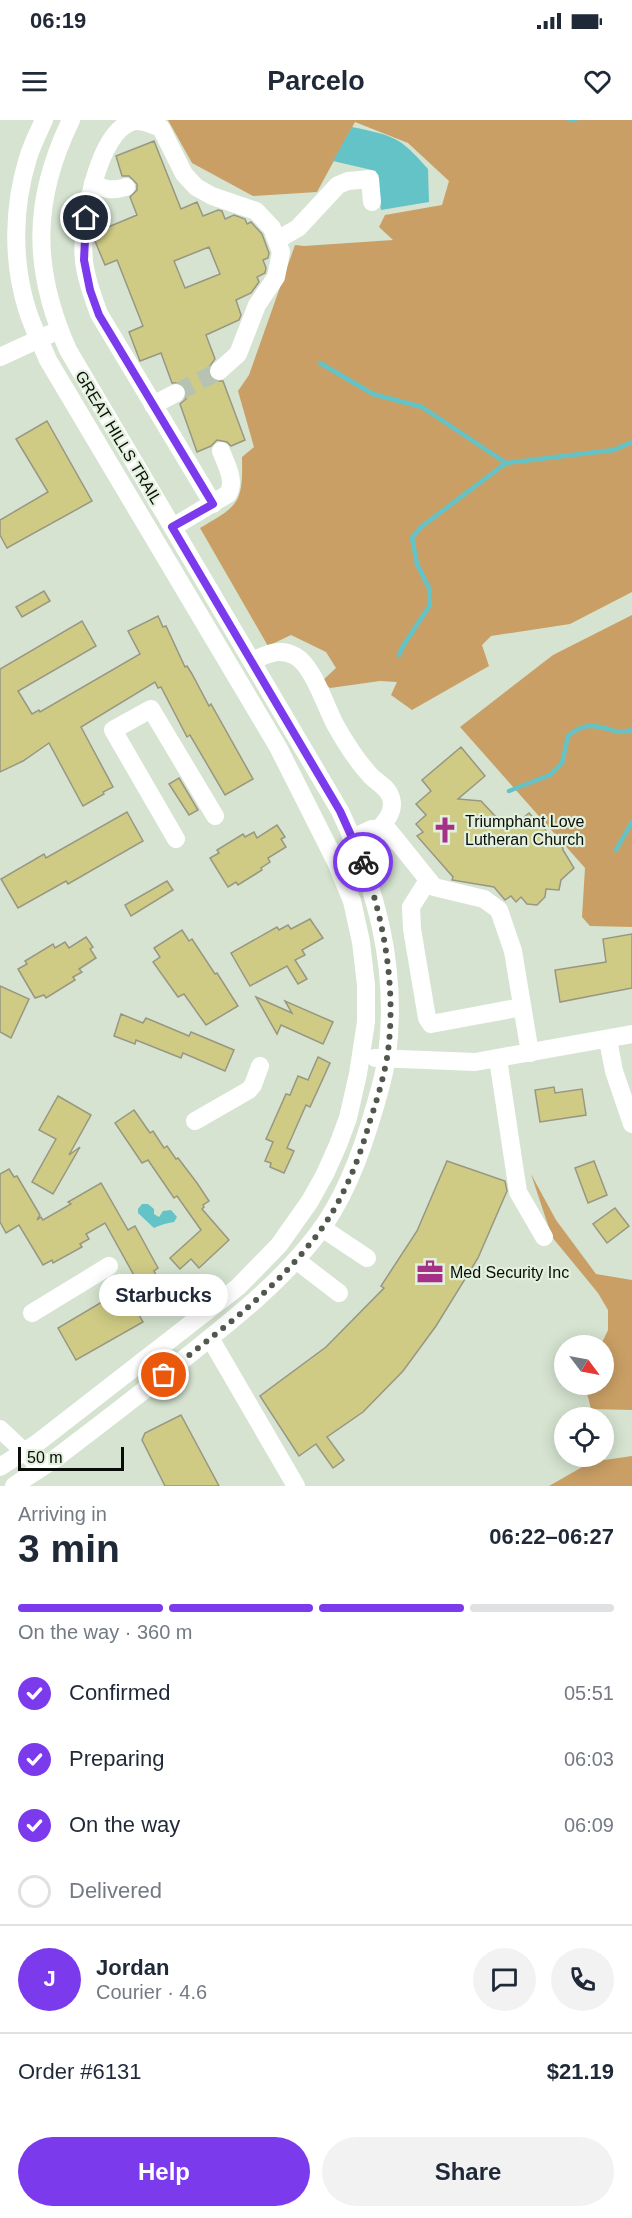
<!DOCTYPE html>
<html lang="en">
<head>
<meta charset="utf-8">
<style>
	:root { --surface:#fff; --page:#f2f2f3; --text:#1f2937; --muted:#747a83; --line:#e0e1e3; --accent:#7c3aed }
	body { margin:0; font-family:Arial,sans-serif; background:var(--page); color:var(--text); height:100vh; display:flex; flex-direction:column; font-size:22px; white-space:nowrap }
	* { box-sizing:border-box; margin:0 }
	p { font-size:20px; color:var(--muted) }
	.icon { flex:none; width:33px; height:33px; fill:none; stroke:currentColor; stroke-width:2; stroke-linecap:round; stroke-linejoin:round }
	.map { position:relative; height:1366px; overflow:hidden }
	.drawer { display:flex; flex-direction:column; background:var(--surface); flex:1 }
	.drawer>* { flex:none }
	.needle { width:39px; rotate:122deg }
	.tools { position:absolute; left:554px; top:1215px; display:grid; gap:12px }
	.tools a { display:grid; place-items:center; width:60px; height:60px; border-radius:50%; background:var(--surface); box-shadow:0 3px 15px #0003; font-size:30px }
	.scale { position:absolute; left:18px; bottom:15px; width:106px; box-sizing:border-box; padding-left:6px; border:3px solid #090d07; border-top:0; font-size:16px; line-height:21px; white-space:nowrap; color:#090d07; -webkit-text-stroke:4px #e2f0dd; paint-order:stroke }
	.pin { position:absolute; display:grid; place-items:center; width:51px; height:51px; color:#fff; margin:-26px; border:3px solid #fff; border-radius:50%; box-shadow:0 2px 6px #0007 }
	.courier { position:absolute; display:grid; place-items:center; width:60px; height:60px; margin:-30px; border:4px solid #7c3aed; border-radius:50%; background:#fff; color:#222; box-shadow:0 2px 8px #0007 }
	.bubble { position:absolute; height:42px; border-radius:21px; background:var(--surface); box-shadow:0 3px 15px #0003; font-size:20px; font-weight:600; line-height:42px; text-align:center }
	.summary em { font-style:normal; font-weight:600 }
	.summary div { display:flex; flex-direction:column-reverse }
	.summary { display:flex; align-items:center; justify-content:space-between; height:102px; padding:0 18px }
	h1 { font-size:39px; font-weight:600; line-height:45px }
	.bar { display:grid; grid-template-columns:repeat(4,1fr); gap:9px 6px; align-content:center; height:72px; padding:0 18px }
	.bar i { height:8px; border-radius:4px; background:var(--line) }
	.bar .current { background:var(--accent) }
	.bar p { grid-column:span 4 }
	.line { display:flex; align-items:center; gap:15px; padding:0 18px; border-top:2px solid var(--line) }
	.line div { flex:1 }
	.round { display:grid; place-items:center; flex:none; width:63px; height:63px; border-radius:32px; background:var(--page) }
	ol { padding:0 18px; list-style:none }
	li { display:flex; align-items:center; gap:18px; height:66px }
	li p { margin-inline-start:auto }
	li .icon { padding:6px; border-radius:50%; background:var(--accent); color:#fff; stroke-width:4 }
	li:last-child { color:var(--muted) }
	li i { width:33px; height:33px; border:3px solid var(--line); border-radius:50% }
	.cta { display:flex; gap:12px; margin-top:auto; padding:12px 18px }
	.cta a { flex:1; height:69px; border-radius:36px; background:var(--accent); color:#fff; font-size:24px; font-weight:600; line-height:69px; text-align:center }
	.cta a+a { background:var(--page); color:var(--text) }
	.status { display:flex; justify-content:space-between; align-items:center; height:42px; padding:0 30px; background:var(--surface); direction:ltr }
	.status svg { height:16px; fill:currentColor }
	header { display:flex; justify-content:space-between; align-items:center; height:78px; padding:0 18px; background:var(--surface); font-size:27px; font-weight:600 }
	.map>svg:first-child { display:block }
	.forest { fill:#c99f65 }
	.water { fill:#64c3c7 }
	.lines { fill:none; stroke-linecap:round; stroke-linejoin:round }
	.stream { stroke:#64c3c7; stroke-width:4.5 }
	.building { fill:#cfcb85; stroke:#989782; stroke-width:1.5; fill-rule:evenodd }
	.minor-tunnel { stroke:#b6c3b2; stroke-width:18; stroke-dasharray:18 9; stroke-linecap:butt }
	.minor { stroke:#fff; stroke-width:18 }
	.done { stroke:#50584d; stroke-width:6; stroke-dasharray:0 10.8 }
	.route { stroke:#7c3aed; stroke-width:8 }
	.labels { text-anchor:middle; stroke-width:4.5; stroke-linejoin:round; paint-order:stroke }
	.street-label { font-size:16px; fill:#090d07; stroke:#e2f0dd }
	.poi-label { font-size:16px; fill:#090d07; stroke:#e2f0dd; text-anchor:start }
</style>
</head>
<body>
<div class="status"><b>06:19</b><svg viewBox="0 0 49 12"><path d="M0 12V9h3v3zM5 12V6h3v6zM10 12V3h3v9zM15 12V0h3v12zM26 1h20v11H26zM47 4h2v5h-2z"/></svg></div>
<header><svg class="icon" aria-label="menu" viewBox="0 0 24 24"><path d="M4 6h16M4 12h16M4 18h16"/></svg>Parcelo<svg class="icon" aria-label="heart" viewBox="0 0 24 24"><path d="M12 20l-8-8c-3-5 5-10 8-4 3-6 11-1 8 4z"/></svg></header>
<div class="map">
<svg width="632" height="1366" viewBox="0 0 632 1366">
	<rect width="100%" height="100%" fill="#d5e3d0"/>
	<g class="forest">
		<path d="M168,0H632V472L570,504L491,516L482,525L489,546L412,590L391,575L397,562L380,561L330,568L322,561L336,548L326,532L291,515L268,526L200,408C239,385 243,384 242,337L254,327L238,271L249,255L295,125L304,126L393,120L379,107L385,95L442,85L449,61L408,23L355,2L317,72L253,76L192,43Z"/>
		<path d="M632,495V807L590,806L582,797L585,748L460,607L553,535Z"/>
		<path d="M531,1054L556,1100L596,1154L632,1160V1290L591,1289L585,1265L603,1264V1226L601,1225L608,1210V1190L598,1173L552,1117Z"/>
		<path d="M632,1336V1366H549L591,1342Z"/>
	</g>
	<g class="water">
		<path d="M352,7C394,16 399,16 428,49L429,82L381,90L376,51L333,41Z"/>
		<path d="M142,1084H148L154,1089V1094L159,1097L163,1091L171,1090L177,1097L174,1102C167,1103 160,1105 154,1108L138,1093V1089Z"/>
	</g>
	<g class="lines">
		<g class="stream">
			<path d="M570,0H576"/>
			<path d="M320,243L373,274L422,287L506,343"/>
			<path d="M399,535L403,526L430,485L429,468L417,444L412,418L421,407L506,343L614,330L632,322"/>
			<path d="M509,671L550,655L562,643L568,616C574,611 582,606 590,606C607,605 613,616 632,610"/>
			<path d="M616,730L632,702"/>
		</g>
	</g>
	<g class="building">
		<path d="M154,21L181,89L197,82L203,96L218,90L222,91L225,99L234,95L245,99L247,104L251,102L262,114L269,133L268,138L263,140L266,148L265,153L257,157L259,162L251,173L236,180L241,195L239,200L206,215L215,239L209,247L208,254L215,261H223L245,320L231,326L227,322L217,320L211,326L197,332L180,284L186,279V268L182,263H172L161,233L140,241L129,212L143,206L117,140L105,145L95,121L96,112L137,95L130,77L137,70V64L129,56H122L116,36ZM209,127L220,154L185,168L174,141Z"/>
		<path d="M47,301L92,381L7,428L0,415V400L48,372L16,319Z"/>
		<path d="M44,471L50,481L22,497L16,487Z"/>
		<path d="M158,496L163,507L166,506L185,547L187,546L192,554L209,586L211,584L253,659L225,675L190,615L187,617L161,567L158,568L155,562L81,607L113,667L103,672L104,674L83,686L49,623L23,641L0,652V549L82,501L96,526L18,571L32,594L39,590L40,592L140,534L128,511Z"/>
		<path d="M461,627L485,656L458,679L481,681L497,698L522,699L529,693L563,728V730L574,748L561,760L559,770L546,769L545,777L537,785L527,784L521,777L516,782L511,776L505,780L494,767L452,760L453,757L417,716L423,712L416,704L426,695L416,684L431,671L422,660Z"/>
		<path d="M179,658L198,690L189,695L169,664Z"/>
		<path d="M127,692L143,721L68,764L66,761L18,788L1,759L44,734L46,738Z"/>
		<path d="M277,705L285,717L281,719L286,727L268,738L270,742L261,748L262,750L238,765L236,762L228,767L210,738L219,733L217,730L243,714L245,717L254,712L257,718Z"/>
		<path d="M167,761L173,770L131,796L125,785Z"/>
		<path d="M310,799L323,818L302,830L305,835L295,840L307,859L298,864L287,846L250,866L231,833L277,807L279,810L288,805L291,809Z"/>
		<path d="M182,810L189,821L192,819L215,854L217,853L238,886L206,905L184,874L178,877L153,842L160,837L154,828Z"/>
		<path d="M632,814V868L560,882L555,850L606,842L603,819Z"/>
		<path d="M86,817L93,827L90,829L96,838L79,849L82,852L73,857L75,860L46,878L44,875L35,878L18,849L27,844L25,841L53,824L55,828L65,822L69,828Z"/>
		<path d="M0,866L29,879L11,918L0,912Z"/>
		<path d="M256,877L292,893L285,881L333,902L323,924L281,905L277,914Z"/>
		<path d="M121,894L143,903L146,898L189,916L191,912L234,930L225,951L183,933L181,938L136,920L135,924L114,916Z"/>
		<path d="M318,937L330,943L310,987L306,985L287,1028L294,1031L284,1053L270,1047L271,1043L265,1041L273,1022L266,1019L286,974L290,975L298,956L308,960Z"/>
		<path d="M554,967L555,973L582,969L586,995L540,1002L535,970Z"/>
		<path d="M58,976L91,995L69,1035L80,1027L53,1074L32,1062L56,1019L39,1010Z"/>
		<path d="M134,990L150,1013L153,1011L164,1028L167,1026L176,1039L178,1038L197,1063L209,1081L203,1085L204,1087L202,1089L229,1120L199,1148L191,1139L180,1149L170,1138L201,1110L177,1076L174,1078L148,1040L142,1043L115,1003Z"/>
		<path d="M447,1041L505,1061L507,1071L478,1138L436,1206L403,1251L363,1292L327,1317L344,1340L333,1348L316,1324L299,1336L260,1276L326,1227L384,1168L381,1166L417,1111Z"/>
		<path d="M594,1041L607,1075L588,1083L575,1048Z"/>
		<path d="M9,1049L14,1057L17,1056L40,1095L37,1100L41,1097L43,1100L71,1084L68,1082L101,1063L128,1110L135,1106L158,1148L154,1151L165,1172L135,1188L143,1202L76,1240L58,1208L134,1163L133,1161L136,1159L105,1103L86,1114L89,1119L80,1124L82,1127L53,1143L52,1140L43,1145L19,1105L6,1113L0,1102V1054Z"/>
		<path d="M615,1088L629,1106L607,1123L593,1104Z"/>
		<path d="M181,1295L219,1366H165L142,1320L145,1313Z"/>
	</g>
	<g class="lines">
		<path class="minor-tunnel" d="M176,273L219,251"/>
		<g class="minor">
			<path d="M93,63C105,70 113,71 126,67"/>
			<path d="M277,120L298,108L338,65L348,61L370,59L372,82"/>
			<path d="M0,237L50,214"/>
			<path d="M153,285L176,273"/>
			<path d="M213,384L99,194C93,177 86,160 84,141C80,109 97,8 135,1C144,0 153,5 161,8L184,54L196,67L212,76L256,91L272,108L281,132L276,157L257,185L238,234L219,251"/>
			<path d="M173,407L228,374C236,361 226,344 221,331"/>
			<path d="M252,541C266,535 279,527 295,536C313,545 326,588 336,606C345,622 357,641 370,655C377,663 388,667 391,678C395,691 386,701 378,710"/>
			<path d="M353,718L372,709L389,711L434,767L484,779L499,790L513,831L530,933"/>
			<path d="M176,719L113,610L151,589L215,696"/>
			<path d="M428,760L411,787L412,809L427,898L431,904L522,887"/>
			<path d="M608,920L614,951L632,1004"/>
			<path d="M375,938L475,942L632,914"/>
			<path d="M498,939L518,1072L544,1117"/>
			<path d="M195,1001L249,970L253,965L260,946"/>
			<path d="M322,1108L367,1138"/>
			<path d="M296,1140L339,1173"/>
			<path d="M32,1193L109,1146"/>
			<path d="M210,1218L296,1366"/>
			<path d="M0,1309L33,1340"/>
			<path d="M0,1347L36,1324L238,1167L279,1125L310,1081L325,1054L338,1025L348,998L358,954L366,902V865L361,822L352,781L336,742L278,627L48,240C41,223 32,206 27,189C12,141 13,86 28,38C32,25 38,13 44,0"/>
			<path d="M14,1366C27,1356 42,1348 56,1338C102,1303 149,1267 195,1230C235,1198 275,1166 308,1126C337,1093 356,1048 369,1006C376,983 384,959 387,936C398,848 377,770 340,691L68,230C32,149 32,80 71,0"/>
		</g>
	</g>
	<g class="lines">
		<path class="done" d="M164,1255C214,1215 268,1176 309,1125C338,1091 357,1047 369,1004C376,983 383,960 387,938C397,873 385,803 363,742"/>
		<path class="route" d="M86,98L84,140L90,170L99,195L213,384L172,407L340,691L363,742"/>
	</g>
	<defs>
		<g id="church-bare" transform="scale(2.07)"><path d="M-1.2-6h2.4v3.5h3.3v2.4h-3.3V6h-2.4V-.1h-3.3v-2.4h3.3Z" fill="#a62f87" stroke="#e2f0dd" stroke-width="2.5" paint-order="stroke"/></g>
		<g id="office-bare" transform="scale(2.07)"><path d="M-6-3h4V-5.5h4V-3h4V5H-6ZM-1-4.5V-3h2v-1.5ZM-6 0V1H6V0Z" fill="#a62f87" stroke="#e2f0dd" stroke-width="2.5" paint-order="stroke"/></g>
	</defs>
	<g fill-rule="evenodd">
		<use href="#church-bare" x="445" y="710"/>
		<use href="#office-bare" x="430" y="1152"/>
	</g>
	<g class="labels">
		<g class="street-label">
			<text transform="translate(119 317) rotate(59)" y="6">GREAT HILLS TRAIL</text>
		</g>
		<g class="poi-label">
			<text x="465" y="707">Triumphant Love<tspan x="465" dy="18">Lutheran Church</tspan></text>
			<text x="450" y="1158">Med Security Inc</text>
		</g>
	</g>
</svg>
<div class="tools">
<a><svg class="needle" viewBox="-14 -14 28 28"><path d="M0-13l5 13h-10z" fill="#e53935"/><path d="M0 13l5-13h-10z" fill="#747a83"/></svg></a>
<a><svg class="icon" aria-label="locate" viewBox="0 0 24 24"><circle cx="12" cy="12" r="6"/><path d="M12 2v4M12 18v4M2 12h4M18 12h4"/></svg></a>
</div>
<div class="scale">50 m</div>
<div class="pin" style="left:164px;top:1255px;background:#ea580c"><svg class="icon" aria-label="bag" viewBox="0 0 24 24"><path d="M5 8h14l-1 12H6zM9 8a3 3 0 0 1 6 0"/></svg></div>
<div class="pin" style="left:86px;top:98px;background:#1f2937"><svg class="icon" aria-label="home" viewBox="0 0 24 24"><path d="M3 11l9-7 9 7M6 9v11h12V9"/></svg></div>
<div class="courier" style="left:363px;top:742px"><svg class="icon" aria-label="bike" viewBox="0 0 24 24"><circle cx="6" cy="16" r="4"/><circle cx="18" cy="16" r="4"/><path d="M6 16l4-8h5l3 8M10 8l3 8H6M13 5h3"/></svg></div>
<div class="bubble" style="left:99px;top:1154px;width:129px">Starbucks</div>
</div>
<section class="drawer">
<div class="summary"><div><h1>3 min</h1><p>Arriving in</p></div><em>06:22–06:27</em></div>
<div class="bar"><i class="current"></i><i class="current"></i><i class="current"></i><i></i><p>On the way · 360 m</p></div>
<ol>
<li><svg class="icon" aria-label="check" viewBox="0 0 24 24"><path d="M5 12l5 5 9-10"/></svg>Confirmed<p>05:51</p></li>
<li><svg class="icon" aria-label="check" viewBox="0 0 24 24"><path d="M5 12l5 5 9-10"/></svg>Preparing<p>06:03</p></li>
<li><svg class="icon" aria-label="check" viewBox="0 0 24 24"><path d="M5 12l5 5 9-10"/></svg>On the way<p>06:09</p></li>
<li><i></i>Delivered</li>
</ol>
<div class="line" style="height:108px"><b class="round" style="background:var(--accent);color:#fff">J</b><div><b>Jordan</b><p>Courier · 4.6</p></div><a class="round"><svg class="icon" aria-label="chat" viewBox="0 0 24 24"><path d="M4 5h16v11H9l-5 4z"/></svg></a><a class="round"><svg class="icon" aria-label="phone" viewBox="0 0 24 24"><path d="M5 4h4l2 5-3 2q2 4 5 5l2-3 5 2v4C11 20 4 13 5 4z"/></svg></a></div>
<div class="line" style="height:78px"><div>Order #6131</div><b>$21.19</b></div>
<div class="cta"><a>Help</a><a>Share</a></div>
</section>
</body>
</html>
